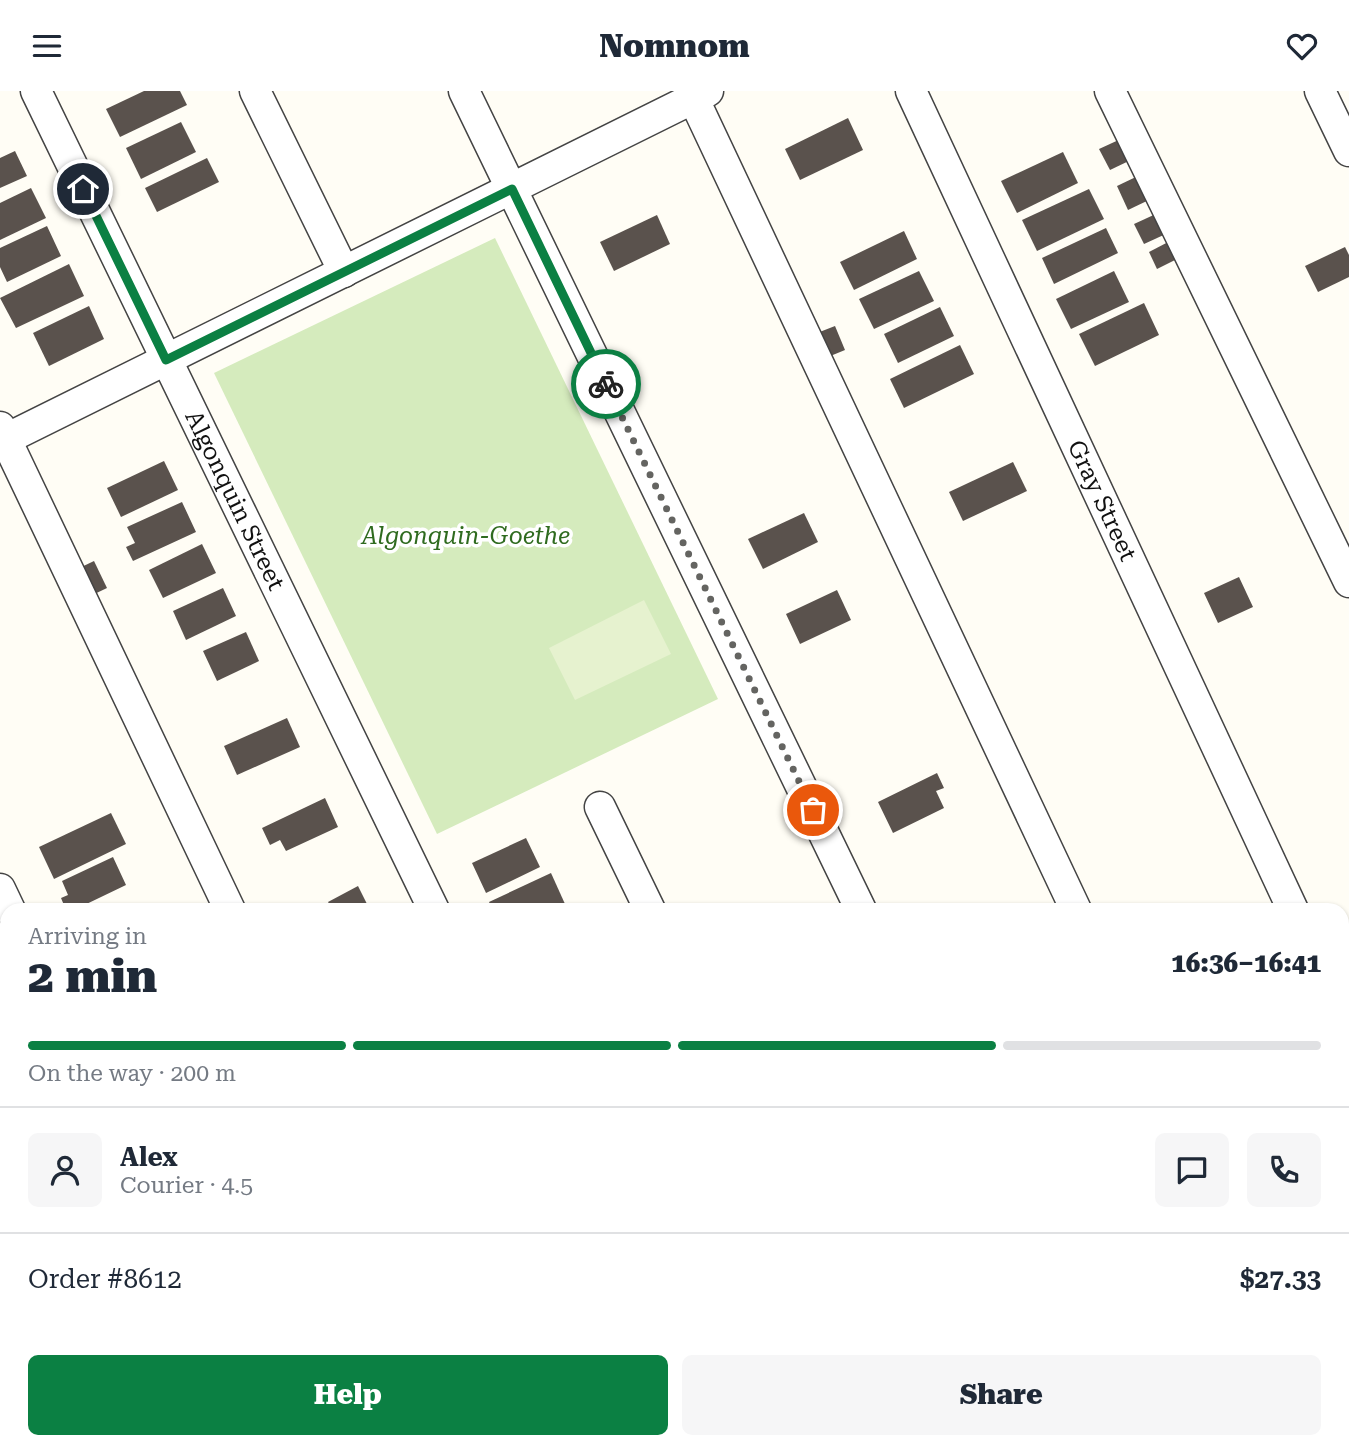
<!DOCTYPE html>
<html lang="en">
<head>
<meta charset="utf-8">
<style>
	:root { --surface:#fff; --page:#f6f6f7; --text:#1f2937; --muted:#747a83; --line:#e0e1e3; --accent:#0b8043 }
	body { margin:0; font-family:"Roboto Serif",serif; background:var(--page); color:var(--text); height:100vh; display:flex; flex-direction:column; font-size:26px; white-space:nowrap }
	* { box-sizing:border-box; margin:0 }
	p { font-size:23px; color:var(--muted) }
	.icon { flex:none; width:38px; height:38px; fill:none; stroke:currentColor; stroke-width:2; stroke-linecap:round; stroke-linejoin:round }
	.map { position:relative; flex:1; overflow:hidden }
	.sheet { position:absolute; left:0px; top:812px; width:1349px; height:546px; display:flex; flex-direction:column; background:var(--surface); border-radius:21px 21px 0 0; box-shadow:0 2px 5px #0004 }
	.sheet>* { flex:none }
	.pin { position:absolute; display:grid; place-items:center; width:60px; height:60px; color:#fff; margin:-30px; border:4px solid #fff; border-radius:50%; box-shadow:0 2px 7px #0007 }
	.courier { position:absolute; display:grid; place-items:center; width:70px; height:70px; margin:-35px; border:5px solid #0b8043; border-radius:50%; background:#fff; color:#222; box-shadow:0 2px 9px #0007 }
	.summary em { font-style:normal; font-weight:800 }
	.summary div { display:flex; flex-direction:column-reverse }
	.summary { display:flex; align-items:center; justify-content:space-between; height:119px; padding:0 28px }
	h1 { font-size:46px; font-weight:800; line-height:52px }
	.bar { display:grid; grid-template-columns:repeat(4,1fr); gap:10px 7px; align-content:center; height:84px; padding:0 28px }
	.bar i { height:9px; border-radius:5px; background:var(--line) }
	.bar .active { background:var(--accent) }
	.bar p { grid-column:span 4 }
	.line { display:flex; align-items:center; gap:18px; padding:0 28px; border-top:2px solid var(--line) }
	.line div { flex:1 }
	.round { display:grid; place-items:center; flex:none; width:74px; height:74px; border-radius:10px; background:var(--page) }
	.button { display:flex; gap:14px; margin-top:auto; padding:14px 28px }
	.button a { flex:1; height:80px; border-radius:10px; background:var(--accent); color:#fff; font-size:28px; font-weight:800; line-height:80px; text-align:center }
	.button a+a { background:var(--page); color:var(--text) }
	header { display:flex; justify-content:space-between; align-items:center; height:91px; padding:0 28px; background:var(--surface); font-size:32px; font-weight:800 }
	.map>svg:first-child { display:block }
	.green { fill:#d5ebbd }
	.pitch { fill:#e6f2cf }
	.building { fill:#5a524d }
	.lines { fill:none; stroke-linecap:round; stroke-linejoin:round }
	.minor-casing { stroke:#444; stroke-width:33 }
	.minor { stroke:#fff; stroke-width:30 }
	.done { stroke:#646461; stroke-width:7; stroke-dasharray:0 12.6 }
	.route { stroke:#0b8043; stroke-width:9 }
	.labels { text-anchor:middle; stroke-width:7; stroke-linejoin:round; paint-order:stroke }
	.street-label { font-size:24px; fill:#111; stroke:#fff }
	.park-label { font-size:24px; font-style:italic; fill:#2f6b1f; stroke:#fff }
</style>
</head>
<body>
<header><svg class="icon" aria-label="menu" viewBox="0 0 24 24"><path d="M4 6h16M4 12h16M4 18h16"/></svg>Nomnom<svg class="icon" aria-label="heart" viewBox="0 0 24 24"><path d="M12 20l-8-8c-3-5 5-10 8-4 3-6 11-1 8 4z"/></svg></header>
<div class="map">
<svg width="1349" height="1358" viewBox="0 0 1349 1358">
	<rect width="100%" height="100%" fill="#fffdf5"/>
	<path class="green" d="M495,147L718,608L437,743L214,282Z"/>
	<path class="pitch" d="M644,509L671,563L575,609L549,557Z"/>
	<g class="building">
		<path d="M144,0H180L187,14L120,46L106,18Z"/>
		<path d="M848,27L863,59L800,89L785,58Z"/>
		<path d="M181,31L196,61L141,88L126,57Z"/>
		<path d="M1123,47L1133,68L1110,79L1099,58Z"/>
		<path d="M15,60L27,85L0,97V67Z"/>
		<path d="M1063,61L1078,92L1017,122L1001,90Z"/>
		<path d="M207,67L219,91L157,121L145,97Z"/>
		<path d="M1140,84L1151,108L1128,119L1117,95Z"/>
		<path d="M31,97L46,127L0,149V112Z"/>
		<path d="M1089,98L1104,128L1037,160L1022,129Z"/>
		<path d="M1158,122L1168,142L1144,153L1134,133Z"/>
		<path d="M657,124L670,153L614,180L600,151Z"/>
		<path d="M47,135L61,165L7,191L0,176V157Z"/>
		<path d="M1106,137L1118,162L1054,193L1042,167Z"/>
		<path d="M904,140L917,168L854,199L840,171Z"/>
		<path d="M1172,149L1181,166L1157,178L1149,161Z"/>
		<path d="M1345,156L1349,164V186L1318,201L1305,175Z"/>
		<path d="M69,173L84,205L16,237L0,207Z"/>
		<path d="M919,180L934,210L874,238L859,208Z"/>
		<path d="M1114,180L1129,211L1071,238L1056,208Z"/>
		<path d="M1144,212L1159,244L1095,275L1079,243Z"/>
		<path d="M89,215L104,248L49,275L33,242Z"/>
		<path d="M940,216L954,245L898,272L884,243Z"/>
		<path d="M835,235L845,259L823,268L812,244Z"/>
		<path d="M960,254L974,283L904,317L890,288Z"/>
		<path d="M164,370L178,399L121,426L107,397Z"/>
		<path d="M1013,371L1027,400L963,430L949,401Z"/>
		<path d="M182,411L196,441L133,470L126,456L135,452L127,436Z"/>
		<path d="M804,422L818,451L763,478L748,448Z"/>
		<path d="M202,453L216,482L163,507L149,479Z"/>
		<path d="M94,470L107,497L84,508L71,481Z"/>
		<path d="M1239,486L1253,516L1218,532L1204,502Z"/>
		<path d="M223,497L236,525L186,549L173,520Z"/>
		<path d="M837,499L851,529L800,553L786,523Z"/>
		<path d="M246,541L259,570L217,590L203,560Z"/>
		<path d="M287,627L300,656L237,684L224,655Z"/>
		<path d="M937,682L944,697L936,700L944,717L893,742L878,711Z"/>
		<path d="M325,707L338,736L286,760L280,749L270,754L262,737Z"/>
		<path d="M111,722L126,753L54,788L39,756Z"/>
		<path d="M526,747L540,776L486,802L472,772Z"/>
		<path d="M113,766L126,794L74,819H66L61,807L68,804L62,790Z"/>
		<path d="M551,782L565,813L553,819H493L489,811Z"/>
		<path d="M358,795L370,819H333L328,811Z"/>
		<path d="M0,1167L3,1174L7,1172V1351H15L1,1358Z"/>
		<path d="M580,1351H630L634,1358H584Z"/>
		<path d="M770,1351H825L829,1358H755Z"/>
	</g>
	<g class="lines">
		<g class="minor-casing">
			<g id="minor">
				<path id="s1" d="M36,0L434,819"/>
				<path d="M255,0L344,181"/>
				<path d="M464,0L861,819"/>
				<path d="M690,0L1076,819"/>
				<path id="s2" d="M911,0L1293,819"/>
				<path d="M1110,0L1349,491"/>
				<path d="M1320,0L1349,60"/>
				<path d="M0,336L230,819"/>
				<path d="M0,351L708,0"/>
				<path d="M600,716L650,819"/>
				<path d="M0,798L10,819"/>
				<path d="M1342,923L1349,937"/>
				<path d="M0,1075L7,1071"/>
				<path d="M159,1351L162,1358"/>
				<path d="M263,1351L267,1358"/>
				<path d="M483,1351L487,1358"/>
				<path d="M693,1351L697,1358"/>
				<path d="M909,1351L913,1358"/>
				<path d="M1119,1351L1122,1358"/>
				<path d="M1334,1351L1338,1358"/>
				<path d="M424,1358L438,1351"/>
			</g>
		</g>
		<use href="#minor" class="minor"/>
	</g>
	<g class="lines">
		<path class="done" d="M606,293L813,719"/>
		<path class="route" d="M83,98L166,269L512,98L606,293"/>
	</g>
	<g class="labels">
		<g class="street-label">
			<text dy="8" stroke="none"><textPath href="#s1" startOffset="455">Algonquin Street</textPath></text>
			<text dy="8" stroke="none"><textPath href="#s2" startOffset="452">Gray Street</textPath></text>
		</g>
		<g class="park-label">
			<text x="466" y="453">Algonquin-Goethe</text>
		</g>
	</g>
</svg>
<div class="pin" style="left:813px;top:719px;background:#ea580c"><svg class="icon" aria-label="bag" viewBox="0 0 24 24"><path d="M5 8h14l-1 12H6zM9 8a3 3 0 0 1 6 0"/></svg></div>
<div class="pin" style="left:83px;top:98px;background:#1f2937"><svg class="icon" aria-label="home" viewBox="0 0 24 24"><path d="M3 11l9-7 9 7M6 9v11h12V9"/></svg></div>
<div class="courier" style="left:606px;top:293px"><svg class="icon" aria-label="bike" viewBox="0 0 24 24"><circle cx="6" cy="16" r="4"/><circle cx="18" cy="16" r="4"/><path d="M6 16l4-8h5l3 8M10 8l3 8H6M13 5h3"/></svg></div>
<section class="sheet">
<div class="summary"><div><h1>2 min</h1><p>Arriving in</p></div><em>16:36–16:41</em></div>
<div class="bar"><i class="active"></i><i class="active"></i><i class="active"></i><i></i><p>On the way · 200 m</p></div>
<div class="line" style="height:126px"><a class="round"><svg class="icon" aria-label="person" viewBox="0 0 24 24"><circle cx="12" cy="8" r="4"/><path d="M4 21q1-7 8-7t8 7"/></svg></a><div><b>Alex</b><p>Courier · 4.5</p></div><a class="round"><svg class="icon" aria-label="chat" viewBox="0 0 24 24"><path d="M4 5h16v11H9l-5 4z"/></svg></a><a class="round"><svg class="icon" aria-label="phone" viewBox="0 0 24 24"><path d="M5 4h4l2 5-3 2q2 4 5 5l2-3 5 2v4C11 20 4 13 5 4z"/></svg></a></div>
<div class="line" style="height:91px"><div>Order #8612</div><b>$27.33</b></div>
<div class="button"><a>Help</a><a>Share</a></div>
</section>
</div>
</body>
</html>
